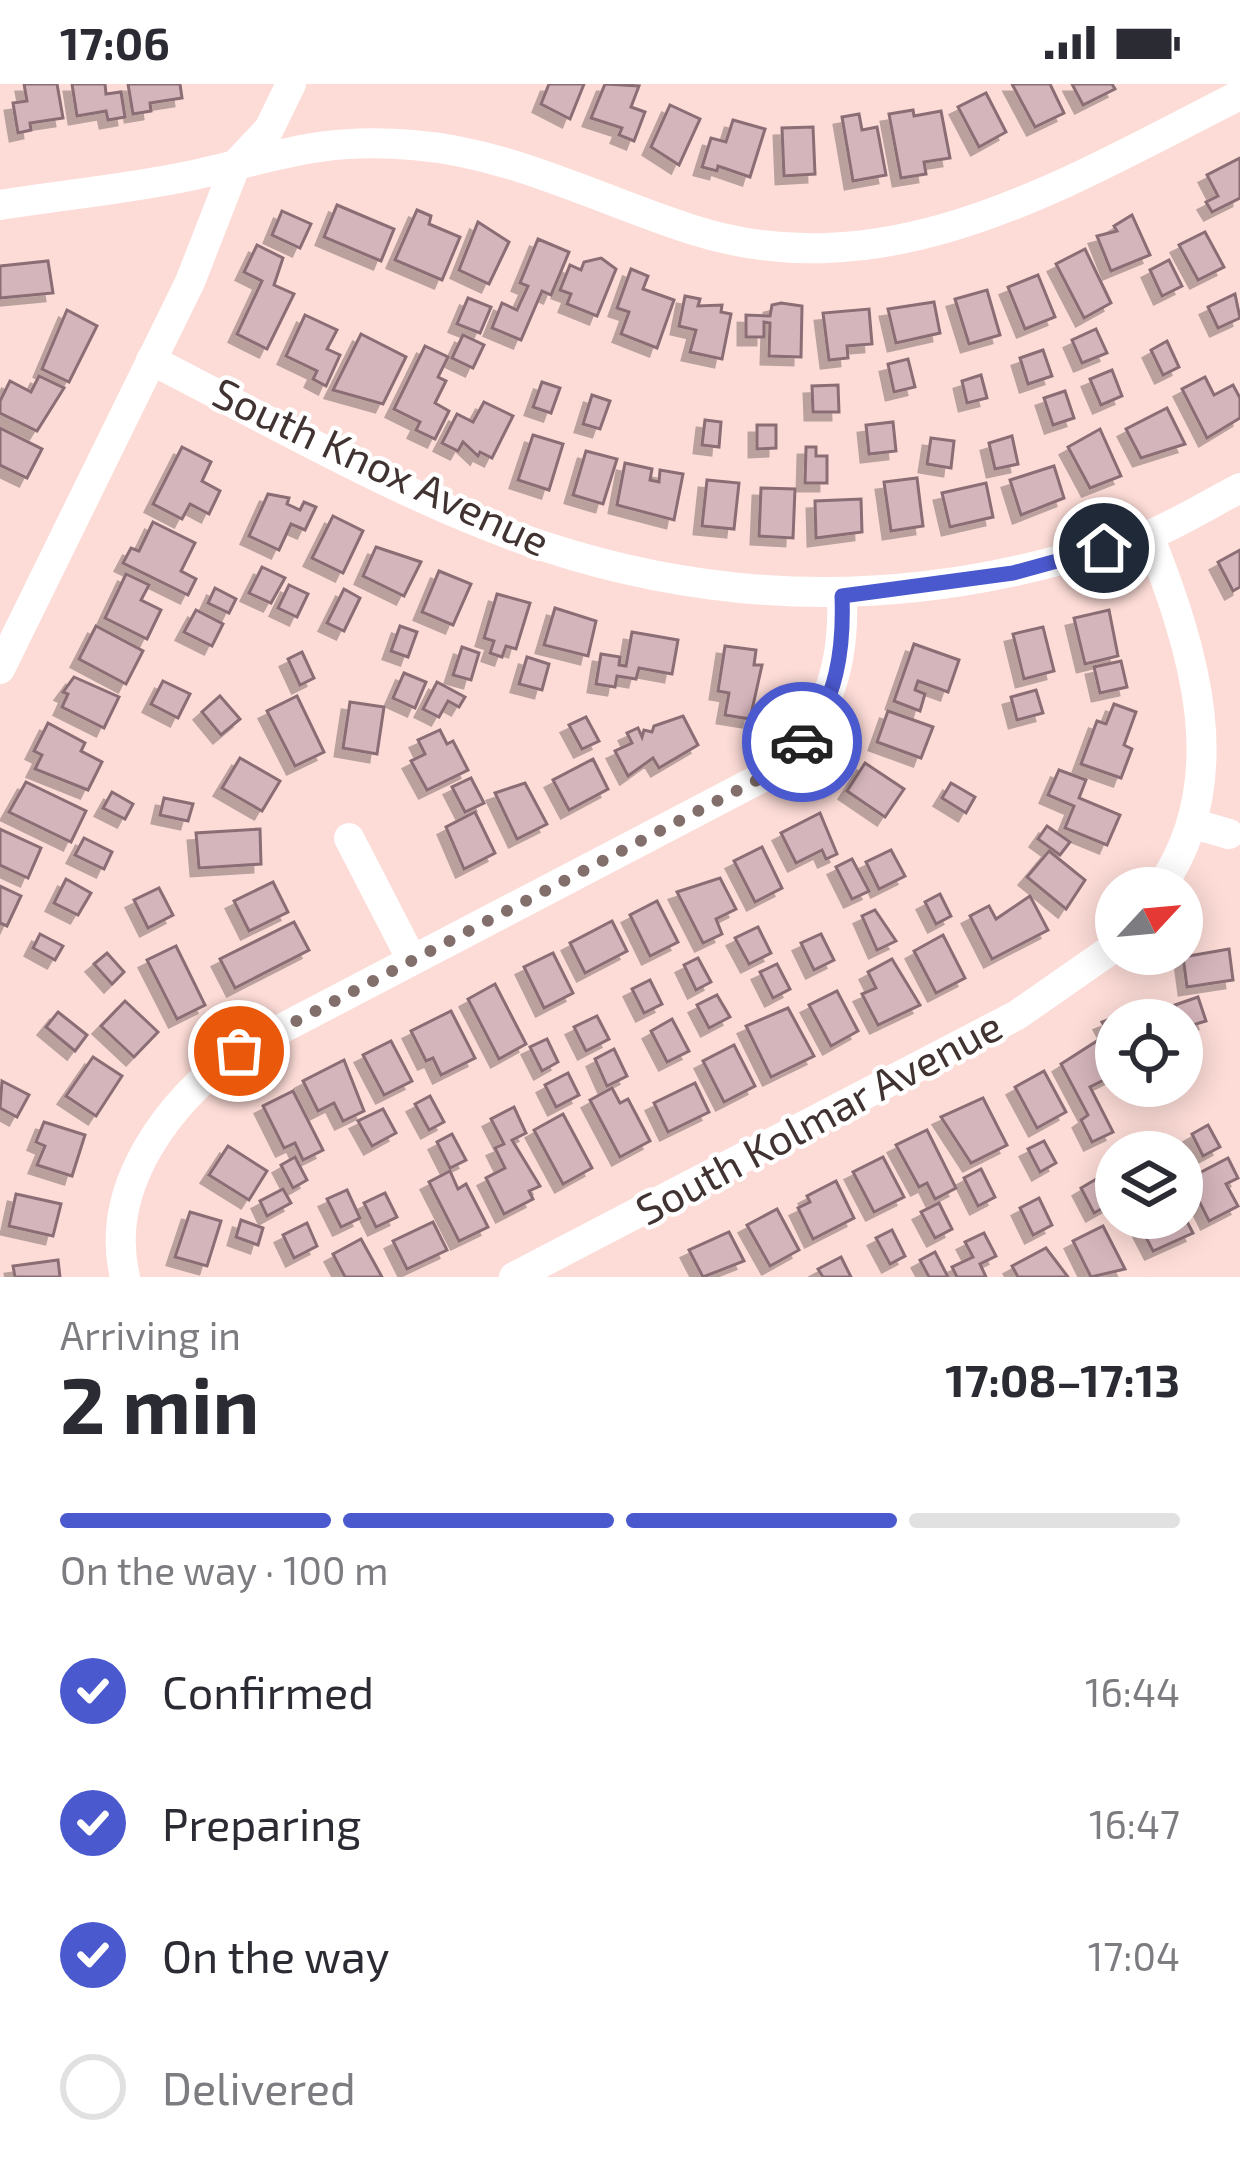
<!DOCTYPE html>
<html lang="en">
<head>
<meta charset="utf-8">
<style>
	:root { --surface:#fff; --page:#f7f7f7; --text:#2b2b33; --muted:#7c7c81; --line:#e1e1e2; --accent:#4b59ce }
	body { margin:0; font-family:"Exo 2",sans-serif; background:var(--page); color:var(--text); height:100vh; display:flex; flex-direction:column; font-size:45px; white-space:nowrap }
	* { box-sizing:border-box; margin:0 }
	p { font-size:39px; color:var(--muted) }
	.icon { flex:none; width:66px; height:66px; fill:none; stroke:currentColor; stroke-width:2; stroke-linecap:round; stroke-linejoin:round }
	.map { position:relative; height:1193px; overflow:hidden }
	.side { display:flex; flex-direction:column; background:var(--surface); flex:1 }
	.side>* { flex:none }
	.needle { width:78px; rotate:64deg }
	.controls { position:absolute; left:1095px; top:783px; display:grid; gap:24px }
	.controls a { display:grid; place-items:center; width:108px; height:108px; border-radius:50%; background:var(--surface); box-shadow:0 6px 30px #0003; font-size:60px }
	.pin { position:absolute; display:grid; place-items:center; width:102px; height:102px; color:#fff; margin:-51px; border:6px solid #fff; border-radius:50%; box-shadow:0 3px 12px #0007 }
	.courier { position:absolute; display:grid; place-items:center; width:120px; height:120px; margin:-60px; border:9px solid #4b59ce; border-radius:50%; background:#fff; color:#222; box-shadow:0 3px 15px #0007 }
	.head em { font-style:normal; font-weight:700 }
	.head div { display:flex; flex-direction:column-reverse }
	.head { display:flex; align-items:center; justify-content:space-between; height:204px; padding:0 60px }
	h1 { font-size:78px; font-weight:700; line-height:90px }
	.bar { display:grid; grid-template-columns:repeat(4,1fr); gap:18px 12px; align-content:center; height:144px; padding:0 60px }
	.bar i { height:15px; border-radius:9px; background:var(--line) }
	.bar .on { background:var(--accent) }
	.bar p { grid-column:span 4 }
	ol { padding:0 60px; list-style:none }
	li { display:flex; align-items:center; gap:36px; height:132px }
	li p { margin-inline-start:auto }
	li .icon { padding:12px; border-radius:50%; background:var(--accent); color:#fff; stroke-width:4 }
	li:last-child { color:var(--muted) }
	li i { width:66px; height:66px; border:6px solid var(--line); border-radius:50% }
	.status { display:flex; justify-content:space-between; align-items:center; height:84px; padding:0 60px; background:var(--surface); direction:ltr }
	.status svg { height:33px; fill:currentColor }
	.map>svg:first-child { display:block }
	.building { fill:#d5b5bc; stroke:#8b6e74; stroke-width:3; filter:url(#shadow) }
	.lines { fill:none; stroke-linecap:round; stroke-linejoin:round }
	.minor { stroke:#fff; stroke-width:30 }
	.done { stroke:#826e6b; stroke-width:12; stroke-dasharray:0 21.6 }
	.route { stroke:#4b59ce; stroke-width:15 }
	.labels { text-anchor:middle; stroke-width:9; stroke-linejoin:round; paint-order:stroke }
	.street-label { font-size:42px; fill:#403331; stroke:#fff }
</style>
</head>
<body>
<div class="status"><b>17:06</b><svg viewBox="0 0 49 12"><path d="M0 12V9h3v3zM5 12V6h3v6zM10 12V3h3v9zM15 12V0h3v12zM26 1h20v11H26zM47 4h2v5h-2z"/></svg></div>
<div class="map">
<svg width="1240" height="1193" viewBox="0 0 1240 1193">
	<defs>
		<filter id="shadow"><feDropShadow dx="-8" dy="8" stdDeviation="0" flood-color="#0004"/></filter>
	</defs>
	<rect width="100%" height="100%" fill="#fddcd7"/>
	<g class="building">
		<path d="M24,0H57L63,34L30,39L31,46L18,49L13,19L27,17Z"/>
		<path d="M72,0H105L106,10L121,8L125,33L108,36L106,27L77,32Z"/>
		<path d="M128,0H180L182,14L150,19L151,27L133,30Z"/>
		<path d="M549,0H584L570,35L541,20Z"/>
		<path d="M605,0L639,2L631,23L645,28L634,57L619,51L622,44L591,34Z"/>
		<path d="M1012,0H1050L1064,29L1035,43Z"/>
		<path d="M1072,0H1112L1115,5L1083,21Z"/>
		<path d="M986,9L1006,48L979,63L958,23Z"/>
		<path d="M670,21L700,35L679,81L651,63Z"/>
		<path d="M913,26L914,32L941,27L950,74L924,78L926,90L901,94L889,30Z"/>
		<path d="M859,30L862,46L877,43L886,91L853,97L842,33Z"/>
		<path d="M733,36L765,45L750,93L718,82L717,87L702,83L711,54L726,58Z"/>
		<path d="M813,43L815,90L784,92L782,44Z"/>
		<path d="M1240,74V114L1212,128L1206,118L1218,112L1207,91Z"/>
		<path d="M337,121L394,145L381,177L324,153Z"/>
		<path d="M417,126L431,132L429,140L460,153L442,196L395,176Z"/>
		<path d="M282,127L311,140L300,164L272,151Z"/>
		<path d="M1132,131L1150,171L1111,187L1097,152L1117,147L1114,142Z"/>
		<path d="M478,138L509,158L489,200L459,186Z"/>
		<path d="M1205,148L1224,183L1198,196L1179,161Z"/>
		<path d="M538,155L569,168L551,211L542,207L521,256L492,244L502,219L517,226L528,202L520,199Z"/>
		<path d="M257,161L283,174L274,201L294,210L267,265L237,250L262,197L244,188Z"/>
		<path d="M1085,165L1111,219L1084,234L1056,180Z"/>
		<path d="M601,174L616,185L597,232L567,220L571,210L560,206L570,181L581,186L584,178Z"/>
		<path d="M1169,176L1182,202L1162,212L1150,186Z"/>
		<path d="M48,177L53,209L0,214V182Z"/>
		<path d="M631,185L648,192L643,205L674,216L657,264L621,250L629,228L617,224Z"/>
		<path d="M1038,191L1055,233L1025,245L1008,203Z"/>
		<path d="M987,206L1000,251L969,260L955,215Z"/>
		<path d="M1235,210L1240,234L1218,244L1208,223Z"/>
		<path d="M685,212L700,215L698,222L722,221L721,228L731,230L722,275L690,268L696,246L679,242Z"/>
		<path d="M468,214L491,223L480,249L457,240Z"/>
		<path d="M934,218L940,249L896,259L888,225Z"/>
		<path d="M781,219L802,222L801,273L769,272L770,239L764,238V253H746V231L770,232L772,221Z"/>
		<path d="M869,225L872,260L847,262L848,274L829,276L823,229Z"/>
		<path d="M67,226L97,242L69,298L42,285Z"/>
		<path d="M305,231L337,246L327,265L340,271L326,302L313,295L317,287L286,272Z"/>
		<path d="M1096,245L1107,269L1082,279L1072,256Z"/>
		<path d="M361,250L406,273L383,320L333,306Z"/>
		<path d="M463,251L484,261L473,284L452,274Z"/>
		<path d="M1167,257L1179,283L1163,291L1151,266Z"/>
		<path d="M425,262L448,273L438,293L446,297L435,319L449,327L435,355L416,346L420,338L394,325Z"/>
		<path d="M1043,266L1052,292L1028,300L1020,274Z"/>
		<path d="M908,275L915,303L894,308L888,280Z"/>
		<path d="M1112,286L1122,312L1101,321L1090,295Z"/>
		<path d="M981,291L987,314L967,319L962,297Z"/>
		<path d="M39,292L64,304L37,347L0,329V317L10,297L31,308Z"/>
		<path d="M1205,293L1214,311L1233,301L1240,314V334L1207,354L1182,305Z"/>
		<path d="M542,298L560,304L551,329L533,323Z"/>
		<path d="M838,301L839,328H813L812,302Z"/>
		<path d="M1065,307L1074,334L1053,341L1044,314Z"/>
		<path d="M592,311L610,317L600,345L583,340Z"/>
		<path d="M484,318L513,332L492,374L480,368L478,372L463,358L458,367L442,359L457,330L473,338Z"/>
		<path d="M1167,324L1185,360L1141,374L1126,345Z"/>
		<path d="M705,336L721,338L719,363L702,361Z"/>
		<path d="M893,338L896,367L869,370L866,341Z"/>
		<path d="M757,341H776V364L757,365Z"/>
		<path d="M0,344L42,365L27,394L0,381Z"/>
		<path d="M1100,345L1121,392L1090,404L1068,363Z"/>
		<path d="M533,351L563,360L549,406L518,396Z"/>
		<path d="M1012,352L1018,380L995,385L989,359Z"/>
		<path d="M931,354L954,357L951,384L927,380Z"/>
		<path d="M182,363L211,378L202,397L220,407L209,430L190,420L182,435L153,420Z"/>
		<path d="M806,363H816V372H827V399H805Z"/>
		<path d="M586,367L617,375L603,420L573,411Z"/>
		<path d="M625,379L652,385L650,396L659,398L660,386L683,390L674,436L617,421Z"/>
		<path d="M1054,382L1064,414L1021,431L1010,396Z"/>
		<path d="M917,394L923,442L891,447L884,398Z"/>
		<path d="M707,396L739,399L734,445L702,442Z"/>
		<path d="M986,399L993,433L950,443L942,409Z"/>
		<path d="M761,404L795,405L793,454L759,452Z"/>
		<path d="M268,410L289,414L287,420L300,426L304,418L316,423L305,446L291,440L279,466L249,452Z"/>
		<path d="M861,415L862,448L816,454L815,417Z"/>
		<path d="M333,432L363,447L343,489L312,474Z"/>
		<path d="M153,438L195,459L181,487L196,495L188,511L123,479L131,464L139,467Z"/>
		<path d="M376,463L421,478L404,512L363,492Z"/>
		<path d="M1240,466V503L1233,507L1218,478Z"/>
		<path d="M262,483L285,494L271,519L249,509Z"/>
		<path d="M439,487L471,500L453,541L422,528Z"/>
		<path d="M126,490L149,501L141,516L161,526L147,555L105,534Z"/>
		<path d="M289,501L308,510L297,533L278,524Z"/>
		<path d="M215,504L236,515L229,529L208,519Z"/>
		<path d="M344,505L360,514L344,547L327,539Z"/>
		<path d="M497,510L530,519L516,565L506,562L502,573L490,569L494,557L484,554Z"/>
		<path d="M555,524L596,537L588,572L544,561Z"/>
		<path d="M196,526L223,540L212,562L184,548Z"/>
		<path d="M1109,526L1118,572L1085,580L1074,534Z"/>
		<path d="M96,542L143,567L126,600L79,575Z"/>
		<path d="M400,542L417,548L408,573L391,567Z"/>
		<path d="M1043,543L1054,587L1024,595L1013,550Z"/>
		<path d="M632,548L678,556L672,590L639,584L636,595L617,592L615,603L596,600L601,570L620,573L619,581L626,582Z"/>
		<path d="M914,560L959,576L948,608L918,597L915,606L925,610L920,627L894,617Z"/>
		<path d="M725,562L756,566L754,581H762L750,635L725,631L729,609L718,607Z"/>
		<path d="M462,563L479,569L471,596L453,591Z"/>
		<path d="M302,568L314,594L300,601L288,575Z"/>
		<path d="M527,573L549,580L542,606L519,600Z"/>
		<path d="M1121,577L1127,603L1100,609L1094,583Z"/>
		<path d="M404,589L426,598L415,624L393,614Z"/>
		<path d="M74,593L119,613L104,644L62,623L68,610L63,608Z"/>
		<path d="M163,597L190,610L178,634L151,620Z"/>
		<path d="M437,598L465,613L459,623L448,617L439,633L423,625Z"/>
		<path d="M1036,606L1043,629L1017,636L1011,613Z"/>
		<path d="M220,612L240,635L221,651L202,628Z"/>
		<path d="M297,612L324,668L295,682L267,627Z"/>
		<path d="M350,618L384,623L377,670L343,664Z"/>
		<path d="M1114,620L1136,628L1124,661L1132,665L1121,694L1081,680L1097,637L1106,640Z"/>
		<path d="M888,627L933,643L921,674L877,658Z"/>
		<path d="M683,632L698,661L659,684L653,674L628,692L615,667L632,659L627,649L638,644L642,653L644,646L652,648L654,642Z"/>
		<path d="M586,633L599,657L582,665L569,641Z"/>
		<path d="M48,639L85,659L81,667L102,678L88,706L35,685L42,671L34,667Z"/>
		<path d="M440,646L447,660L453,657L468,686L427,706L411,677L425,670L418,656Z"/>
		<path d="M240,674L280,697L262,727L222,704Z"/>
		<path d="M593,675L608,705L569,726L553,696Z"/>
		<path d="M865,679L904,705L885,733L847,707Z"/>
		<path d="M1059,686L1086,696L1079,714L1120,731L1107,761L1065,744L1074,722L1048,711Z"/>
		<path d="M471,694L484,719L465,728L452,703Z"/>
		<path d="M26,698L86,727L71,758L9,728Z"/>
		<path d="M525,699L547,740L517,755L495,709Z"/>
		<path d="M951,699L975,713L966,729L942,714Z"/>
		<path d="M112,708L133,720L125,735L103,724Z"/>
		<path d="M164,714L193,720L188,737L160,731Z"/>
		<path d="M475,728L495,769L464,785L446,743Z"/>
		<path d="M820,729L837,770L826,775L822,766L796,779L781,749Z"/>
		<path d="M1047,742L1070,758L1060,771L1038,755Z"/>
		<path d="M0,745L41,764L28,794L0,781Z"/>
		<path d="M260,745L261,780L199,784L196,749Z"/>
		<path d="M84,754L112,768L104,785L75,771Z"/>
		<path d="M762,763L782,804L755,818L734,777Z"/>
		<path d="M891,766L905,792L879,805L866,778Z"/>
		<path d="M1049,767L1085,796L1066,825L1027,793Z"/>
		<path d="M852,775L869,807L852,815L836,783Z"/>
		<path d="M720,794L736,825L716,835L722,850L703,859L677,808Z"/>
		<path d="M66,795L91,809L78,831L54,819Z"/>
		<path d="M273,798L288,828L249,847L234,817Z"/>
		<path d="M0,802L21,812L7,842L0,839Z"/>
		<path d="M159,804L173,831L148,844L134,816Z"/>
		<path d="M940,810L951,832L936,840L925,818Z"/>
		<path d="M1030,812L1048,846L992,875L970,832L989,822L996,835Z"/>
		<path d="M657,817L678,858L650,872L630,831Z"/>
		<path d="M875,826L896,857L877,866L862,832Z"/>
		<path d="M612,837L627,867L585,889L570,859Z"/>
		<path d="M294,838L309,866L235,904L220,875Z"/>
		<path d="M758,843L771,869L749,880L735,854Z"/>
		<path d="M40,850L63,862L55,876L33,864Z"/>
		<path d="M821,850L834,876L814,886L801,859Z"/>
		<path d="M943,851L965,894L936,909L914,867Z"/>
		<path d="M176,862L205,921L177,935L147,876Z"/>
		<path d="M1229,865L1233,896L1187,903L1183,873Z"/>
		<path d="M107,869L124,888L112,900L94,880Z"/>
		<path d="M553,869L573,909L544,924L524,883Z"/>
		<path d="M698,874L711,898L696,906L684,881Z"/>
		<path d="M892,875L920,921L878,941L862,910L876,904L868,888Z"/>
		<path d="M777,880L790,905L773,914L760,888Z"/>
		<path d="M650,896L662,920L644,929L632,905Z"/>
		<path d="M495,900L526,960L499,975L468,915Z"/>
		<path d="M837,907L858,947L831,962L809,921Z"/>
		<path d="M717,911L730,933L709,944L697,921Z"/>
		<path d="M1198,913L1206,937L1183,944L1175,921Z"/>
		<path d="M125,917L158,948L134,973L101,942Z"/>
		<path d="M1147,921L1155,936H1116V964L1102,938Z"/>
		<path d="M788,924L814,972L771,993L746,942Z"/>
		<path d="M451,927L475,974L441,991L433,974L426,977L411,947Z"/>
		<path d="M58,928L87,951L75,967L46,943Z"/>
		<path d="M597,932L609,955L586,967L574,943Z"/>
		<path d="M672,935L689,967L667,978L651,947Z"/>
		<path d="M547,955L558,978L542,987L530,963Z"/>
		<path d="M1100,955L1116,990L1090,1003L1113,1048L1092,1058L1081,1036L1088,1031L1061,980Z"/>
		<path d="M391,957L412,997L384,1011L363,971Z"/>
		<path d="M734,961L755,1002L724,1018L703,977Z"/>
		<path d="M614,965L627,992L607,1002L595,975Z"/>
		<path d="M93,973L122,992L96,1032L66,1012Z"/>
		<path d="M344,976L364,1027L343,1037L334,1019L318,1027L303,997Z"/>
		<path d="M1044,987L1066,1028L1037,1044L1015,1003Z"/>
		<path d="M568,989L579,1011L556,1023L545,1001Z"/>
		<path d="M2,997L29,1011L17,1033L0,1024Z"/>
		<path d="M695,999L709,1028L668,1048L654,1019Z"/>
		<path d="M612,1004L620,1019L628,1015L650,1057L620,1073L590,1016Z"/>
		<path d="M293,1007L323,1066L303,1076L295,1059L284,1064L263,1022Z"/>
		<path d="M430,1012L444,1038L429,1046L415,1020Z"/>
		<path d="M983,1014L1007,1061L971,1079L941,1033Z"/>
		<path d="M514,1023L526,1049L512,1056L540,1102L529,1107L533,1115L504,1130L486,1094L505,1084L495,1064L504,1060L491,1035Z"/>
		<path d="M383,1025L396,1049L372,1062L358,1037Z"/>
		<path d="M563,1030L592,1084L563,1100L534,1046Z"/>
		<path d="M44,1038L85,1051L72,1092L37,1081L45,1062L36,1058Z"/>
		<path d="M1208,1041L1220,1063L1203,1072L1192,1050Z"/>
		<path d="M927,1046L956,1104L935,1115L927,1099L919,1103L896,1061Z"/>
		<path d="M452,1050L466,1076L450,1084L437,1058Z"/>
		<path d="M1044,1057L1056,1079L1040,1088L1028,1065Z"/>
		<path d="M228,1062L267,1087L249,1116L209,1091Z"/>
		<path d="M295,1073L307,1096L293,1104L281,1081Z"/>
		<path d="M883,1073L904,1113L874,1128L853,1088Z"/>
		<path d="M1228,1074L1238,1094L1226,1100L1238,1122L1209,1137L1188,1095Z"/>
		<path d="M981,1085L995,1113L978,1122L964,1094Z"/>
		<path d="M450,1087L458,1105L466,1100L488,1143L459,1157L429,1098Z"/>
		<path d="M1098,1094L1112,1119L1094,1129L1081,1104Z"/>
		<path d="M836,1097L854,1134L813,1155L798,1124L810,1118L807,1112Z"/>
		<path d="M283,1105L291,1119L267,1132L260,1117Z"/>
		<path d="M347,1106L360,1134L341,1143L327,1115Z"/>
		<path d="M385,1109L397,1133L376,1143L364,1119Z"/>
		<path d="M16,1110L61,1120L53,1152L9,1142Z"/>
		<path d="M1039,1114L1052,1141L1033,1151L1020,1124Z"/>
		<path d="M939,1119L952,1145L935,1154L921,1128Z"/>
		<path d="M777,1125L799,1166L770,1182L747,1141Z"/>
		<path d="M190,1128L221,1137L207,1182L175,1173Z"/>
		<path d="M1182,1128L1193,1149L1153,1167L1138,1138L1182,1134Z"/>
		<path d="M241,1136L263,1144L258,1161L236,1153Z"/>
		<path d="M433,1138L447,1166L407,1185L393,1157Z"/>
		<path d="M307,1139L317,1162L294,1174L283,1151Z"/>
		<path d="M1103,1142L1125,1185L1091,1193L1073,1157Z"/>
		<path d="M892,1146L905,1172L890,1180L876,1154Z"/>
		<path d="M729,1148L744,1177L703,1193L689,1166Z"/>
		<path d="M984,1149L996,1172L980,1180L986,1193H957L952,1183L973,1173L965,1158Z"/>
		<path d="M361,1155L382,1193H345L333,1170Z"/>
		<path d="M1046,1164L1068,1193H1018L1012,1182Z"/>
		<path d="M935,1168L948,1193H929L920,1176Z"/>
		<path d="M841,1173L851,1193H823L818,1185Z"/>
		<path d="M58,1176L60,1193H15L13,1182Z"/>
	</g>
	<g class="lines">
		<g class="minor">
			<path d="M0,121C63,111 127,105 189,92C276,73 320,53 413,61C512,69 597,115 690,145C890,210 1069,97 1240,11"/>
			<path d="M151,276C275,339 414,420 546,463C718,519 889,523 1064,475C1093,467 1125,462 1152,450C1182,437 1211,419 1240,404"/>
			<path d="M1149,452C1193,564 1236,695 1160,804"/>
			<path d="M0,585L190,198L236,80L269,45L291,0"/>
			<path d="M1194,740L1229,750"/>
			<path d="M349,754L412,876"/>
			<path d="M125,1193C103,1102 170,1016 239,967L761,694C824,647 845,589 842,512"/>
			<path d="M514,1193L1017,931L1116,862"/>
		</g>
	</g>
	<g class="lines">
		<path class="done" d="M239,967L761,694L802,658"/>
		<path class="route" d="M802,658C837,618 844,564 842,512L1013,489L1104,464"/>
	</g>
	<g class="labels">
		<g class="street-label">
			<text transform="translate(381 383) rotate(25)" y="15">South Knox Avenue</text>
			<text transform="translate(819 1034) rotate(-28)" y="15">South Kolmar Avenue</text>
		</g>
	</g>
</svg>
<div class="controls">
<a><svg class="needle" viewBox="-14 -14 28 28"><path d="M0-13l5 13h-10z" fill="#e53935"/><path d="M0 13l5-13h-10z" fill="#7c7c81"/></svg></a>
<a><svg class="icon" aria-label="locate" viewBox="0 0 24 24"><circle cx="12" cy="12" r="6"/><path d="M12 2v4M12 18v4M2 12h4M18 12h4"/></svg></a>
<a><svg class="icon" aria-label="layers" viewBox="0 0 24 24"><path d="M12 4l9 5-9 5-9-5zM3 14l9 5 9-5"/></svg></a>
</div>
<div class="pin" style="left:239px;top:967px;background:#ea580c"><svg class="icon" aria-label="bag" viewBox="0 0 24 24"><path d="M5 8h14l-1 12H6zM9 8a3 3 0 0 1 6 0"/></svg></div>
<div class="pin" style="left:1104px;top:464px;background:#1f2937"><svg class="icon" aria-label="home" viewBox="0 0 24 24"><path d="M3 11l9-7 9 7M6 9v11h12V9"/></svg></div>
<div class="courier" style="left:802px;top:658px"><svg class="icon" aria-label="car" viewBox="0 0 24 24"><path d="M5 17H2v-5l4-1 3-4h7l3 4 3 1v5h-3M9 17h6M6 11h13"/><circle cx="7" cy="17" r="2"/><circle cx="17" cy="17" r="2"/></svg></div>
</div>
<section class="side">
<div class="head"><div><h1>2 min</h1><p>Arriving in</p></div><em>17:08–17:13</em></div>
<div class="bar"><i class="on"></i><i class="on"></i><i class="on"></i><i></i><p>On the way · 100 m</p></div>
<ol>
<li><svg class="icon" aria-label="check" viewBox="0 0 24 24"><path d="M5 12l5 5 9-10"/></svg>Confirmed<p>16:44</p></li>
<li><svg class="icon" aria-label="check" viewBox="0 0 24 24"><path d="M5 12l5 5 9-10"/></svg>Preparing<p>16:47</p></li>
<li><svg class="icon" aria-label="check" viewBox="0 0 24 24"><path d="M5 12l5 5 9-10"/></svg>On the way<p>17:04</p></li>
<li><i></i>Delivered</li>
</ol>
</section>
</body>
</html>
